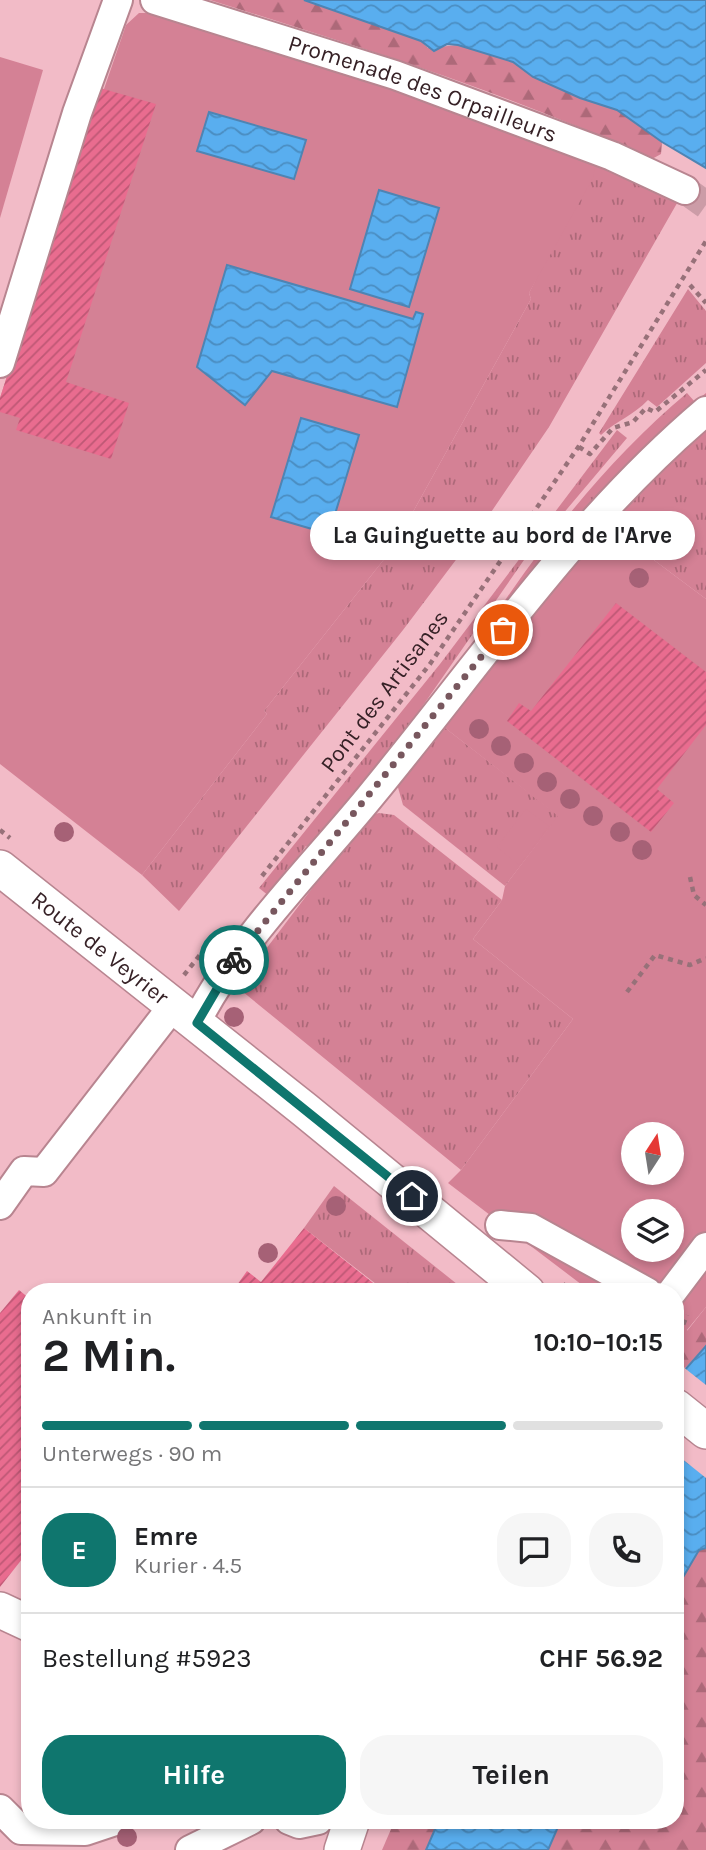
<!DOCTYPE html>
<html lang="de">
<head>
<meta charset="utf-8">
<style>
	:root { --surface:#fff; --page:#f6f6f6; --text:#202124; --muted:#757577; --line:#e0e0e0; --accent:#0f766e }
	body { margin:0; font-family:Karla,sans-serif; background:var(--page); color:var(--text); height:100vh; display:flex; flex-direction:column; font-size:26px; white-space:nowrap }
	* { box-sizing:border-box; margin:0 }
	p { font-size:23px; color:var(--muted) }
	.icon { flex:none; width:38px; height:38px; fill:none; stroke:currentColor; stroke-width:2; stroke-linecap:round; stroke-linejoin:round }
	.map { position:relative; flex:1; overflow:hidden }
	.drawer { position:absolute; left:21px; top:1283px; width:663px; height:546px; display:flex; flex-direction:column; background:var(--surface); border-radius:28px; box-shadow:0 4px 10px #0003 }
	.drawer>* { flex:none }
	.needle { width:46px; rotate:12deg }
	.buttons { position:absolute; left:621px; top:1122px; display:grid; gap:14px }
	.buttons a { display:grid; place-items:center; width:63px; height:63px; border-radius:50%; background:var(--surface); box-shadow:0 4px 10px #0003; font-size:35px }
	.pin { position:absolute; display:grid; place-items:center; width:60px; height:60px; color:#fff; margin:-30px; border:4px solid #fff; border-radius:50%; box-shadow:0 2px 7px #0007 }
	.courier { position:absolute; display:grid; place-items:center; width:70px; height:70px; margin:-35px; border:5px solid #0f766e; border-radius:50%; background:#fff; color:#222; box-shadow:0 2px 9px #0007 }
	.bubble { position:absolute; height:49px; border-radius:24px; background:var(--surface); box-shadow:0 4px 10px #0003; font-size:23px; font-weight:700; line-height:49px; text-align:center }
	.overview em { font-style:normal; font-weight:700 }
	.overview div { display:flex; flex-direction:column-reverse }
	.overview { display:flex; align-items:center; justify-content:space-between; height:119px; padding:0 21px }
	h1 { font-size:46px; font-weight:700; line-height:52px }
	.bar { display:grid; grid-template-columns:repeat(4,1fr); gap:10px 7px; align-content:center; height:84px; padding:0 21px }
	.bar i { height:9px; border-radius:5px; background:var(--line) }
	.bar .on { background:var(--accent) }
	.bar p { grid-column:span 4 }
	.line { display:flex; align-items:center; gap:18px; padding:0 21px; border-top:2px solid var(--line) }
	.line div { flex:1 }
	.round { display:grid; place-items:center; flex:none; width:74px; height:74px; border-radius:28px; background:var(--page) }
	.primary-button { display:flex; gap:14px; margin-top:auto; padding:14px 21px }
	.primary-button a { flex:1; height:80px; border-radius:28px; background:var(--accent); color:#fff; font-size:28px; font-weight:700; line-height:80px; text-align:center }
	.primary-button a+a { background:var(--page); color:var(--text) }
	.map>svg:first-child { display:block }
	.grass { fill:url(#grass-tufts) }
	.forest { fill:url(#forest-firs) }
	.pitch { fill:#d48195; fill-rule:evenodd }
	.water { fill:url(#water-waves); stroke:#4e84b3; stroke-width:2 }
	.pier { fill:#f2bbc7 }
	.building { fill:url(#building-hatch) }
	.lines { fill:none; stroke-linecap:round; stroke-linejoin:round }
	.minor-tunnel { stroke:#cc9ca7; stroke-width:28; stroke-dasharray:28 14; stroke-linecap:butt }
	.minor-casing { stroke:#b88590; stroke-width:32 }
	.major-casing { stroke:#b88590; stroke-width:38 }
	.path { stroke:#977179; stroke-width:4.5; stroke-dasharray:5 5; stroke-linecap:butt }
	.minor { stroke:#fff; stroke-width:28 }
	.major { stroke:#fff; stroke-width:35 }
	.tree { fill:#a66176 }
	.done { stroke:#78575e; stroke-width:7; stroke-dasharray:0 12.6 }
	.route { stroke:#0f766e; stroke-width:9 }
	.labels { text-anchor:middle; stroke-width:6; stroke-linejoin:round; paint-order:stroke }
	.street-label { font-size:23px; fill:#362126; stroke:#f2bbc7 }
</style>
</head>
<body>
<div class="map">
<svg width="706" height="1850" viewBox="0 0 706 1850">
	<defs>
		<pattern id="grass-tufts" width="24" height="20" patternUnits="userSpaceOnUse" patternTransform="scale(1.75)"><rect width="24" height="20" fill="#d48195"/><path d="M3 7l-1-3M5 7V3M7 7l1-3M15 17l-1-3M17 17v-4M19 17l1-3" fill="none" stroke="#ad6979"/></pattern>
		<pattern id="forest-firs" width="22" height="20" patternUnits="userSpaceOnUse" patternTransform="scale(1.75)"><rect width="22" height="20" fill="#d48195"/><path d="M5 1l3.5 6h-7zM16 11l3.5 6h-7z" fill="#ad6979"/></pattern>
		<pattern id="water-waves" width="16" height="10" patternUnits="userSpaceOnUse" patternTransform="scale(1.75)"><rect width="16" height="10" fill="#59aeef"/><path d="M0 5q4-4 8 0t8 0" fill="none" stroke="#4a8dc1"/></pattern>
		<pattern id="building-hatch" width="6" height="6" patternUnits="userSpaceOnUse" patternTransform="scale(1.75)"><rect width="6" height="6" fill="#e96c8f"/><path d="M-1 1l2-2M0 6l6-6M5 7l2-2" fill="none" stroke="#be5875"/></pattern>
	</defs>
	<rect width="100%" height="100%" fill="#f2bbc7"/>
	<g class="grass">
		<path d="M596,160L680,198L549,427L483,524L403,630L179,911L142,875L267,714L264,711L393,548L531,299L529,293Z"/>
		<path d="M688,289L706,311V363L657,407L648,400C634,415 616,421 601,435L599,433Z"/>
		<path d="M687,393L695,402L706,393V400L663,439L657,435L578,524L572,521L501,615L497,612C551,532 613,455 687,393Z"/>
		<path d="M706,424V599L603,522Z"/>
		<path d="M617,430L627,438L524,560L358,799L312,850L306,846L269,896L259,888L440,664Z"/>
		<path d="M440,724L559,816L505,886L403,805L397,784Z"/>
		<path d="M379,813L394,815L502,900L473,939L573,1019L461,1170L237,987L367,816Z"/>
		<path d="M334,1186L462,1288L464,1291H385L304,1228Z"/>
	</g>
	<g class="forest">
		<path d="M210,0H304L421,41L428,48L458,45L513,62L533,77L580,98L617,110L662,142L661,154L652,159C509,93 360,47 210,0Z"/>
		<path d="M706,1307V1346L685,1368L676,1361V1344L680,1347L687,1331Z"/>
		<path d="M706,1548V1850H548L561,1820H676V1589L699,1550Z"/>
		<path d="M395,1820H439L426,1850H382Z"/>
	</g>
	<g class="pitch">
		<path d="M139,13H156L349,70L596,160L593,178L529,293L531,299L393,548L264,711L267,714L142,875L0,764V398L100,88L104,89L126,25ZM414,319L397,407L272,370Z"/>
		<path d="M0,57L43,70L0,218Z"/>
		<path d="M603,522L706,599V1307L687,1330L690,1334L680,1347L676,1344V1292L590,1291L448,1183L461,1170L573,1019L473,939L502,900L505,886L558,816L440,724ZM634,1134H672V1172H634ZM634,1211H672V1250H634Z"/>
		<path d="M526,809L549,826L519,865L497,847Z"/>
	</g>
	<g class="water">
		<path d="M304,0H706V168L662,142L617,110L580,98L533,77L513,62L458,45L447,44L434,51L421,41Z"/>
		<path d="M209,112L306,140L294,179L197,151Z"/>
		<path d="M379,190L439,208L409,307L350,289Z"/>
		<path d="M227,265L413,319L416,312L423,314L397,407L272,371L245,405L197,367Z"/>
		<path d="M301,418L359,435L329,534L271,517Z"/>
		<path d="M706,1346V1548L699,1550L676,1589V1380Z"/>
		<path d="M439,1820H561L548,1850H426Z"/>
	</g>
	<path class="pier" d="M682,1366L706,1385V1478L676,1454V1375Z"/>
	<g class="building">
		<path d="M100,88L156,104L66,382L129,403L111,459L16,430L20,418L0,412V398Z"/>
		<path d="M616,603L706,672V725L657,789L674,803L651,832L507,721L519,703L531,711Z"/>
		<path d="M304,1228L372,1282L384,1292H232L247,1271L261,1282Z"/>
		<path d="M19,1290L30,1299V1549L0,1587V1313Z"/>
	</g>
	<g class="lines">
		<path class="minor-tunnel" d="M685,190L706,205"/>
		<g class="minor-casing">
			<g id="minor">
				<path id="s1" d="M155,0L395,75L612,156L685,190"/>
				<path d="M0,363L77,113L118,0"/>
				<path d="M196,1022C240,937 313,867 373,793C481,662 576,521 706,411"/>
				<path d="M0,1205L24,1171L44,1172L173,1006"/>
				<path d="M500,1225L531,1228L647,1292"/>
				<path d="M672,1292L706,1247"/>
				<path d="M0,1809L21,1830L85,1831L118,1820"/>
				<path d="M289,1820L299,1824L318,1820"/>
				<path d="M190,1850L251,1820"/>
			</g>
		</g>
		<g class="major-casing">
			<g id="major">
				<path id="s2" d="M0,868L305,1110L527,1292"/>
				<path d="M676,1407L706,1431"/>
				<path d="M0,1610L30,1624"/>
				<path d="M342,1850L352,1820"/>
			</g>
		</g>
		<g class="path">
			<path d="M690,285L706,303"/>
			<path d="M579,447L590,454L613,428L633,422L646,408L655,412L706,370"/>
			<path d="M0,830L10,838"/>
			<path d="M262,876L430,664L579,446L706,241"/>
			<path d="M690,877L694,895L706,905"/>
			<path d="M184,975L211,941"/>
			<path d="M627,992L655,955L690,965L706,958"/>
			<path d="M563,1284L572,1292"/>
			<path d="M676,1343L687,1315"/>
		</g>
		<use href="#minor" class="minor"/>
		<use href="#major" class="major"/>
	</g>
	<g class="tree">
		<circle cx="639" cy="578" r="10"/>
		<circle cx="479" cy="729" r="10"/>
		<circle cx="501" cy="746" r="10"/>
		<circle cx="524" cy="763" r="10"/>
		<circle cx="547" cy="782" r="10"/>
		<circle cx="570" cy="799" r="10"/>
		<circle cx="593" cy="816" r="10"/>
		<circle cx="64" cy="832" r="10"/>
		<circle cx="620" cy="832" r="10"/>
		<circle cx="642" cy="850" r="10"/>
		<circle cx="234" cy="1017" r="10"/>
		<circle cx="336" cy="1206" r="10"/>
		<circle cx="268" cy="1253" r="10"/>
		<circle cx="127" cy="1837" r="10"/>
	</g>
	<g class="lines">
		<path class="done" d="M234,960L503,630"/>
		<path class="route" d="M234,960L197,1023L412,1196"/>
	</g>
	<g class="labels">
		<g class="street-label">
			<text dy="8" stroke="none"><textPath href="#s1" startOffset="282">Promenade des Orpailleurs</textPath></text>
			<text transform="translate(384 691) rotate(-53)" y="8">Pont des Artisanes</text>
			<text dy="8" stroke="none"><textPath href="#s2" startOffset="128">Route de Veyrier</textPath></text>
		</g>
	</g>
</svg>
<div class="buttons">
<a><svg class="needle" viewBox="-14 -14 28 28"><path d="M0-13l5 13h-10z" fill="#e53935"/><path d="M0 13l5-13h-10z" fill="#757577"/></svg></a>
<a><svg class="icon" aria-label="layers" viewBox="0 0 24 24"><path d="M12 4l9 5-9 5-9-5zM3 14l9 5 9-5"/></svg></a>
</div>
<div class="pin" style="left:503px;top:630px;background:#ea580c"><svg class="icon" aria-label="bag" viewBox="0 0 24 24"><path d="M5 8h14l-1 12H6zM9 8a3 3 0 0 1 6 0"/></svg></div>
<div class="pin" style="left:412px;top:1196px;background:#1f2937"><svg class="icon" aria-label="home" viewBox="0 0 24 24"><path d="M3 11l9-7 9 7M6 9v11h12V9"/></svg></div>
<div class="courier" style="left:234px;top:960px"><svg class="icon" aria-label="bike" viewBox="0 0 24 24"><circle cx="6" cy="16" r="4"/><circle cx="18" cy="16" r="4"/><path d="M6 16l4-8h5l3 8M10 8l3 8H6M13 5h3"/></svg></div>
<div class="bubble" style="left:310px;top:511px;width:385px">La Guinguette au bord de l'Arve</div>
<section class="drawer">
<div class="overview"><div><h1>2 Min.</h1><p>Ankunft in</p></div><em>10:10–10:15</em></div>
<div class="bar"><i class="on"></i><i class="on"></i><i class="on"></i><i></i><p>Unterwegs · 90 m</p></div>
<div class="line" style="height:126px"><b class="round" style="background:var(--accent);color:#fff">E</b><div><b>Emre</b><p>Kurier · 4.5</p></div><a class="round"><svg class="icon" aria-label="chat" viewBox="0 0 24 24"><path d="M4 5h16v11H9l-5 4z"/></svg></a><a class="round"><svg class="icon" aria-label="phone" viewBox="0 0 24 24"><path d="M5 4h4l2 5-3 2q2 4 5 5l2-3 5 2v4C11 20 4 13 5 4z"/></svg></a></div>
<div class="line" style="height:91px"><div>Bestellung #5923</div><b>CHF 56.92</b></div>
<div class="primary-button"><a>Hilfe</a><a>Teilen</a></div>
</section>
</div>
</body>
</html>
